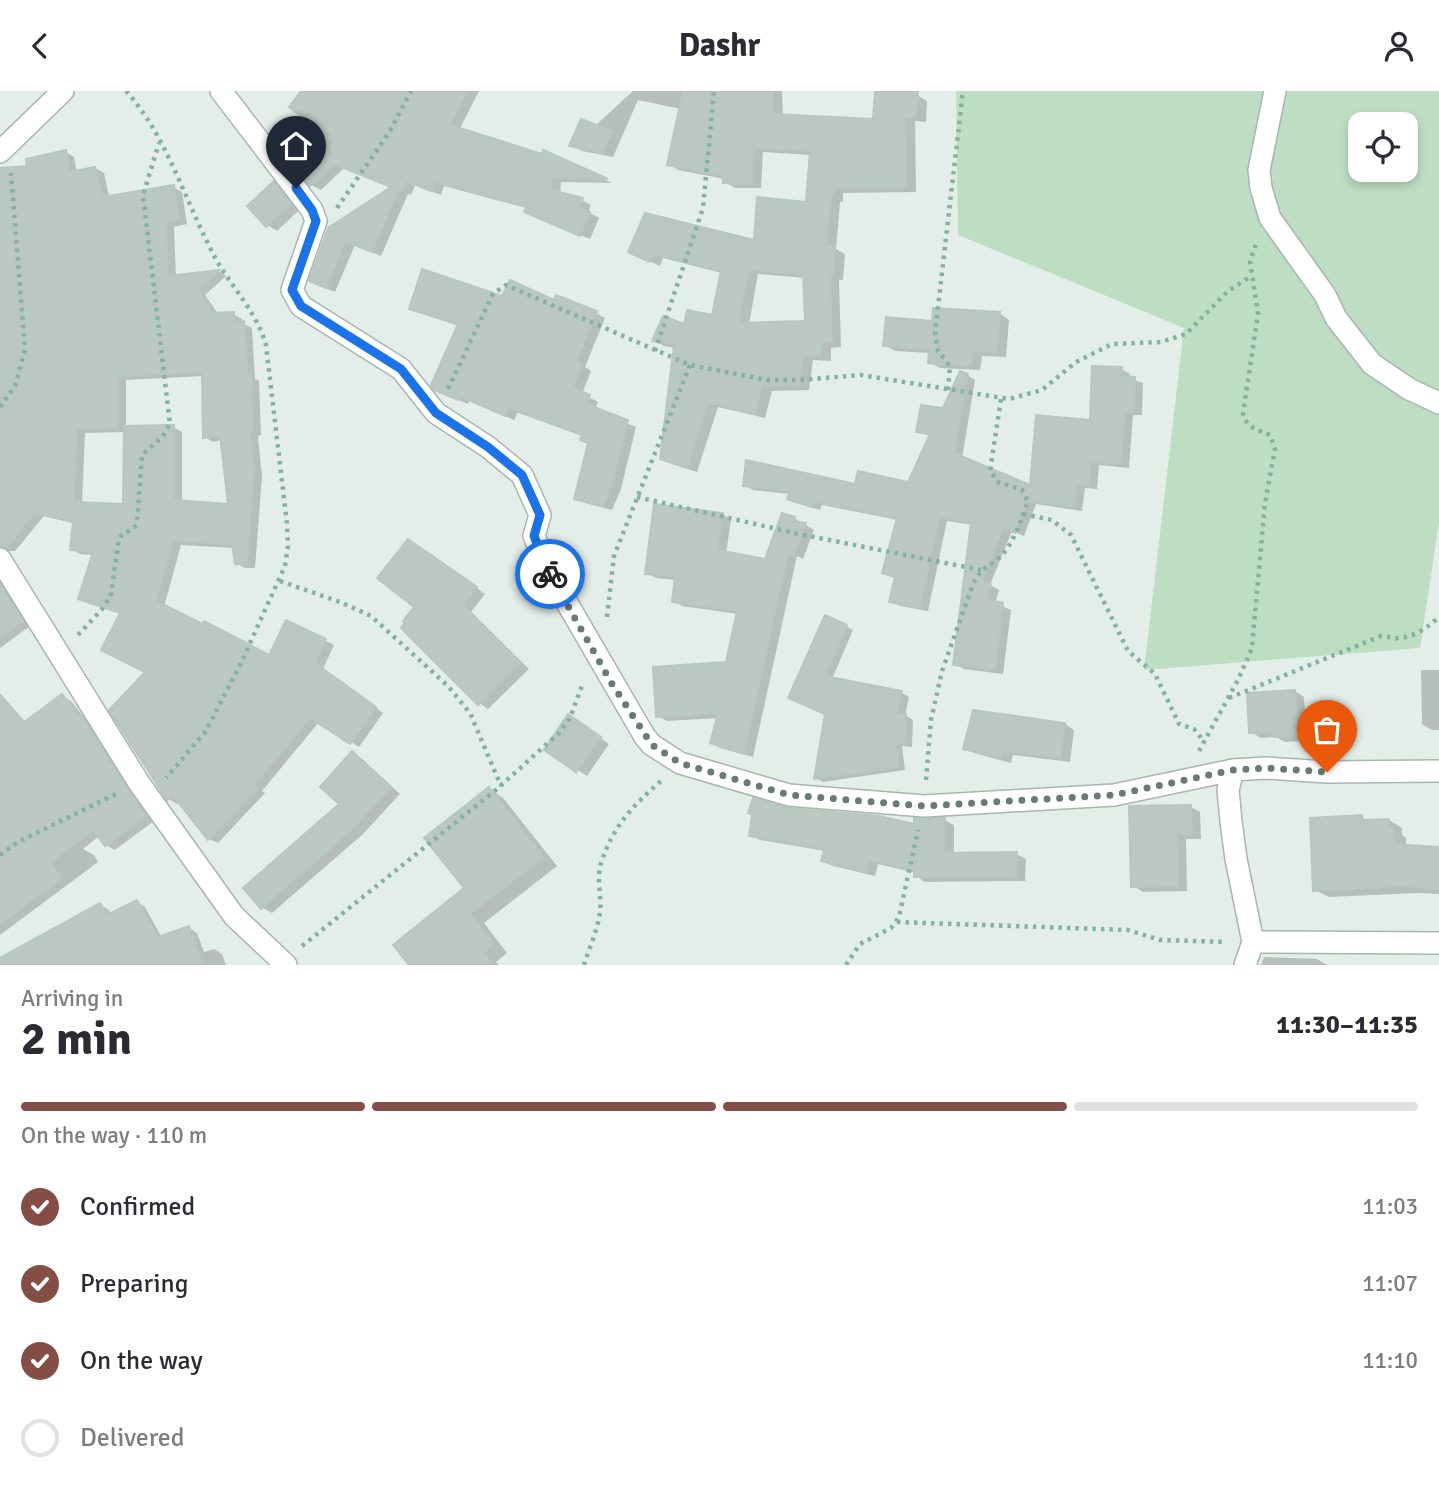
<!DOCTYPE html>
<html lang="en">
<head>
<meta charset="utf-8">
<style>
	:root { --surface:#fff; --page:#f7f7f7; --text:#2b2b33; --muted:#7c7c81; --line:#e1e1e2; --accent:#844e47 }
	body { margin:0; font-family:Signika,sans-serif; background:var(--page); color:var(--text); height:100vh; display:flex; flex-direction:column; font-size:26px; white-space:nowrap }
	* { box-sizing:border-box; margin:0 }
	p { font-size:23px; color:var(--muted) }
	.icon { flex:none; width:38px; height:38px; fill:none; stroke:currentColor; stroke-width:2; stroke-linecap:round; stroke-linejoin:round }
	.map { position:relative; height:874px; overflow:hidden }
	.side { display:flex; flex-direction:column; background:var(--surface); flex:1 }
	.side>* { flex:none }
	.fabs { position:absolute; left:1348px; top:21px; display:grid; gap:14px }
	.fabs a { display:grid; place-items:center; width:70px; height:70px; border-radius:14px; background:var(--surface); box-shadow:0 4px 10px #0003; font-size:35px }
	.pin { position:absolute; display:grid; place-items:center; width:60px; height:60px; color:#fff; margin:-72px -30px; border-radius:50% 50% 50% 0; rotate:-45deg; box-shadow:0 0 7px #0007 }
	.pin .icon { rotate:45deg }
	.courier { position:absolute; display:grid; place-items:center; width:70px; height:70px; margin:-35px; border:5px solid #1a73e8; border-radius:50%; background:#fff; color:#222; box-shadow:0 2px 9px #0007 }
	.overview em { font-style:normal; font-weight:700 }
	.overview div { display:flex; flex-direction:column-reverse }
	.overview { display:flex; align-items:center; justify-content:space-between; height:119px; padding:0 21px }
	h1 { font-size:46px; font-weight:700; line-height:52px }
	.bar { display:grid; grid-template-columns:repeat(4,1fr); gap:10px 7px; align-content:center; height:84px; padding:0 21px }
	.bar i { height:9px; border-radius:5px; background:var(--line) }
	.bar .on { background:var(--accent) }
	.bar p { grid-column:span 4 }
	ol { padding:0 21px; list-style:none }
	li { display:flex; align-items:center; gap:21px; height:77px }
	li p { margin-inline-start:auto }
	li .icon { padding:7px; border-radius:50%; background:var(--accent); color:#fff; stroke-width:4 }
	li:last-child { color:var(--muted) }
	li i { width:38px; height:38px; border:4px solid var(--line); border-radius:50% }
	header { display:flex; justify-content:space-between; align-items:center; height:91px; padding:0 21px; background:var(--surface); font-size:32px; font-weight:700 }
	.map>svg:first-child { display:block }
	.green { fill:#bedec4; fill-rule:evenodd }
	.shadow { fill:#0003; fill-rule:evenodd }
	.building { fill:#bac8c1; stroke:#b7c7bf; stroke-width:2; fill-rule:evenodd }
	.lines { fill:none; stroke-linecap:round; stroke-linejoin:round }
	.minor-casing { stroke:#a7b6b0; stroke-width:24 }
	.path { stroke:#85b1a0; stroke-width:4.5; stroke-dasharray:3.5 5; stroke-linecap:butt }
	.minor { stroke:#fff; stroke-width:21 }
	.done { stroke:#677c75; stroke-width:7; stroke-dasharray:0 12.6 }
	.route { stroke:#1a73e8; stroke-width:9 }
</style>
</head>
<body>
<header><svg class="icon" aria-label="back" viewBox="0 0 24 24"><path d="M15 5l-7 7 7 7"/></svg>Dashr<svg class="icon" aria-label="person" viewBox="0 0 24 24"><circle cx="12" cy="8" r="4"/><path d="M4 21q1-7 8-7t8 7"/></svg></header>
<div class="map">
<svg width="1439" height="874" viewBox="0 0 1439 874">
	<rect width="100%" height="100%" fill="#e4eee9"/>
	<path class="green" d="M956,0H1439V431L1420,557L1144,579L1184,237L958,144ZM1360,33H1405V79H1360Z"/>
	<g class="shadow">
		<path d="M303,0H479L459,39L543,65L544,61L612,92L561,91L560,103L582,109L591,114L588,121L599,127L590,148L535,126L526,120L527,117L444,95L441,104L415,94L411,104L408,103L381,165L355,154L335,201L320,195L311,190L329,138L393,97L344,77L321,99L311,94L307,27Z"/>
		<path d="M633,0H782L783,25L874,30L917,4L927,10L926,31L915,30L916,101L843,102V111H840L836,158L845,163L843,189H839L841,256L831,257V270L813,269L809,299L772,300L765,327L718,316L697,381L672,373L662,367L675,257L664,255L654,249L685,235L714,226L722,182L663,167L660,175L630,161L755,151L808,113L811,64L763,61L761,97H735L725,91V88L678,79L669,73L681,18L638,9L613,66L582,60L573,55ZM758,183L805,187L807,231L749,233Z"/>
		<path d="M66,61L74,66L77,82L95,77L104,82L109,105L173,96L182,101L187,133L174,136L176,186L219,180L226,185L205,204L219,224L233,223L242,228V232L252,237L255,288L259,290L261,344L258,345L262,386L255,477H245L236,472L234,457L181,454L164,516L270,567L287,531L326,550L334,554L323,578L383,622L359,656L319,631L262,700L265,702L218,752L209,748L180,711L177,713L169,708L148,581L122,523L80,507L94,464L80,463L72,458L75,430L66,425L65,427L72,432L44,425L15,460H3L0,463V96ZM204,285L205,346L213,351L222,349L230,415L182,411V341L173,336L126,337V289ZM125,341V415L82,413L85,342Z"/>
		<path d="M274,93L283,98L299,119L277,140L267,134Z"/>
		<path d="M503,207L555,211L596,222L605,227L585,276L591,280L582,303L598,311L595,319L636,336L621,398L612,419L585,412L576,407L590,353L583,345L518,321L514,329L470,309L468,313L445,303L459,235L420,222L411,217Z"/>
		<path d="M1000,223L1009,229L1006,266L982,265L980,279L940,277L930,271L931,262L895,260L885,254Z"/>
		<path d="M1121,278L1130,283L1129,287L1143,292L1142,324H1133L1129,377L1099,374L1097,398L1085,397L1082,420L1036,413L1024,445L1012,440L990,494L999,499L995,512L1011,519L1003,583L964,578L955,573L973,434L947,430L928,520L900,515L891,510L896,488L884,482L898,429L822,414L820,419L797,412L789,407L791,403L753,399L744,394L857,395L909,393L931,346L918,340L944,319L967,284L975,289L962,368L1032,396L1091,331Z"/>
		<path d="M722,423L731,428L726,463L766,470L794,427L814,439L803,468L797,465L753,666L720,657L712,652L719,627L667,630L658,625L728,573L738,523L682,515L674,510L677,489L656,487L647,482Z"/>
		<path d="M447,475L485,503L471,521L529,578L488,618L479,612Z"/>
		<path d="M0,486L30,535L0,557Z"/>
		<path d="M846,535L853,539L832,588L902,602L909,606L905,624L913,629L912,656L902,655L905,679L823,691L816,687L827,623L797,610Z"/>
		<path d="M1421,579H1439V639H1432L1422,633Z"/>
		<path d="M1295,600L1304,606L1307,650L1285,651L1276,646L1261,647L1251,641Z"/>
		<path d="M0,602L26,632L62,605L71,610L99,645L154,730L115,759L106,754L99,745L83,758L94,764L98,771L0,844Z"/>
		<path d="M578,631L609,653L587,685L546,658Z"/>
		<path d="M1065,633L1074,639L1070,671L1013,664L1011,672L974,662L965,657Z"/>
		<path d="M352,663L362,668L400,703L363,743L272,822L263,817L341,713Z"/>
		<path d="M489,698L503,707L557,775L484,832L507,862L496,871L499,874H412L467,797Z"/>
		<path d="M1191,716L1200,721L1201,748H1186L1187,800L1143,801L1133,795Z"/>
		<path d="M787,719L916,735L944,729L954,734V763H1016L1026,768L1025,790L925,791L916,785V782L878,773L875,785L833,775L823,770L825,760L760,749L751,744Z"/>
		<path d="M1361,726L1369,730L1389,729L1402,737V744L1406,747V756L1439,758V803L1418,802L1329,806L1315,799Z"/>
		<path d="M137,811L145,816L162,847L189,837L197,842L204,861L214,858L222,863L226,874H0V869L100,814L109,819L111,824Z"/>
		<path d="M1264,866L1317,868L1327,874H1261Z"/>
	</g>
	<g class="building">
		<path d="M301,0H467L450,34L542,63L543,59L608,88L552,87L551,99L583,107L579,116L590,121L580,145L524,121L526,116L435,91L431,100L406,90L402,100L398,99L372,161L345,150L326,197L309,190L328,137L391,96L334,73L310,95L278,52L305,28L289,16Z"/>
		<path d="M683,0H773V23L873,28L875,0H918L916,26H905L906,96L834,97L833,106H831L826,155L835,156L833,185L830,184L832,251L821,252L822,265L803,264L799,295H762L755,323L708,311L687,377L660,368L674,254L652,250L663,225L684,233L687,219L712,224L721,180L653,163L649,171L628,161L645,122L754,149L757,106L806,111L810,60L753,57L752,93L723,92V85L667,74ZM749,179L803,183L805,230L738,232Z"/>
		<path d="M581,28L612,40L603,62L569,55Z"/>
		<path d="M66,59L70,81L95,76L102,104L108,103L109,105L174,94L179,129L166,131L168,185L219,179L198,199L210,215L211,222L234,221V231L244,230L248,284H251L253,340L250,341L254,380L247,473H235L232,453L173,450L156,510L203,533L204,530L269,564L286,529L326,548L315,572L376,616L350,653L310,627L254,694L258,697L208,749L173,705L167,709L109,619L145,581L101,559L120,522L78,508L93,461L70,459L75,411L123,413L124,335L174,334V409L228,413L220,344L203,347L202,281L118,285V337L77,338L73,431L35,422L6,457L0,455V77L27,75L26,68Z"/>
		<path d="M274,90L291,113L266,136L247,115Z"/>
		<path d="M422,178L502,205L510,189L554,209L556,204L597,220L576,270L582,273L573,297L590,304L586,313L628,329L612,392L603,415L574,408L588,352L580,349L582,344L508,317L505,325L460,305L458,309L434,299L431,294L458,233L409,218Z"/>
		<path d="M933,217L1000,221L997,261L972,260L971,275L928,272L929,258L883,255L886,226L932,230Z"/>
		<path d="M1092,275L1122,276L1121,285L1135,286L1134,320H1125L1121,373L1091,371L1089,395L1076,393L1074,416L1029,411V405L1015,442L1003,437L982,490L991,493L986,508L1003,512L995,579L953,574L971,432L939,426L920,517L889,511L895,486L882,482L897,427L814,411L812,416L787,408L790,400L743,395L746,369L855,393L858,380L908,391L930,343L916,341L921,314L943,317L960,280L968,283L954,362L1030,394L1036,324L1090,329Z"/>
		<path d="M654,413L723,422L717,459L765,468L782,422L795,426L794,431L806,432L794,464L788,462L744,663L710,652L718,622L656,626L653,576L726,571L737,520L672,511L675,485L645,483Z"/>
		<path d="M408,448L477,496L463,514L520,571L478,614L401,537L405,531L403,530L414,516L377,487Z"/>
		<path d="M0,493L23,530L0,546Z"/>
		<path d="M825,524L847,534L825,585L902,600L897,623H906L905,653L895,652L899,676L814,688L825,623L788,607Z"/>
		<path d="M1295,599L1298,645L1274,646L1273,641L1249,642L1247,602Z"/>
		<path d="M62,603L90,638L146,725L105,755L93,739L51,771L61,788L0,833V605L23,632Z"/>
		<path d="M973,619L1065,632L1060,667L1003,660L1001,667L963,658Z"/>
		<path d="M568,623L601,646L576,681L544,659Z"/>
		<path d="M352,660L391,696L353,737L261,818L243,797L339,713L320,696Z"/>
		<path d="M489,696L544,766L470,823L494,853L483,862L492,874H409L393,854L464,797L424,747Z"/>
		<path d="M753,707L788,717L879,725L914,733V727H945L944,762L1017,761L1016,786H914V780L868,769L866,781L821,770L824,758L749,745L752,724L748,722Z"/>
		<path d="M1191,714L1192,743H1177L1178,795L1131,796L1129,715Z"/>
		<path d="M1362,724V729L1389,728V737H1393V753L1439,756V798L1404,795L1313,800L1310,727Z"/>
		<path d="M137,809L158,846L189,835L203,874H0V867L100,812L107,824Z"/>
	</g>
	<g class="lines">
		<g class="minor-casing">
			<g id="minor">
				<path d="M221,0L312,119L316,130L292,199L301,215L401,278L436,322L488,356L522,384L540,424L534,445L549,481L645,646L652,654L680,672L789,704L924,715L1114,704L1233,679L1266,677L1327,681L1439,680"/>
				<path d="M1275,0L1259,79L1261,97L1270,127L1325,204L1336,227L1372,273L1409,298L1439,312"/>
				<path d="M0,61L63,0"/>
				<path d="M0,468L139,692L234,825L286,874"/>
				<path d="M1233,679L1228,699L1231,730L1236,768L1253,851L1245,874"/>
				<path d="M1253,851L1439,852"/>
			</g>
		</g>
		<g class="path">
			<path d="M126,0C168,46 187,116 217,170C234,199 257,222 266,254L287,433L288,455L285,475L241,572L206,640L166,687"/>
			<path d="M337,117L390,40L411,0"/>
			<path d="M655,260L703,117L714,0"/>
			<path d="M448,298L493,203L506,194L690,274L767,289H799L861,284L1009,308L1042,299L1076,271L1112,253L1161,251L1186,243L1227,201L1251,185"/>
			<path d="M948,299L950,275L938,260L935,242L963,0"/>
			<path d="M0,316L15,295L25,259L11,82"/>
			<path d="M637,406L799,443L981,479"/>
			<path d="M1023,423L1052,429L1071,444L1128,560L1155,583L1179,633L1194,638L1204,650"/>
			<path d="M280,490L340,511L371,525L448,595L470,622L501,695"/>
			<path d="M607,526L614,465L690,274"/>
			<path d="M78,544L104,516L111,503L119,448C123,440 133,441 137,432L142,364L163,345L170,333L143,104L159,52"/>
			<path d="M1229,607L1381,545C1388,545 1392,548 1399,547C1412,547 1431,535 1439,525"/>
			<path d="M1199,660L1238,589L1252,557L1265,412L1275,358L1270,344C1258,339 1246,337 1243,322L1258,223L1250,170L1257,150"/>
			<path d="M926,689L931,629L942,580L972,496C982,473 989,478 1003,463C1015,449 1021,427 1028,411L1022,399L998,391L990,380L1001,308"/>
			<path d="M0,764L18,751L116,703"/>
			<path d="M897,831L1128,839L1160,849L1226,851"/>
			<path d="M302,855L497,698L559,642L570,627L583,592"/>
			<path d="M584,874C589,857 598,839 600,821C602,805 596,788 601,772C614,733 633,715 662,689"/>
			<path d="M846,874L860,853L891,837L899,826L918,739"/>
		</g>
		<use href="#minor" class="minor"/>
	</g>
	<g class="lines">
		<path class="done" d="M550,483L612,593L652,654L680,672L789,704L924,715L1114,704L1233,679L1266,677L1327,681"/>
		<path class="route" d="M296,97L312,119L316,130L292,199L301,215L401,278L436,322L488,356L522,384L540,424L534,445L550,483"/>
	</g>
</svg>
<div class="fabs">
<a><svg class="icon" aria-label="locate" viewBox="0 0 24 24"><circle cx="12" cy="12" r="6"/><path d="M12 2v4M12 18v4M2 12h4M18 12h4"/></svg></a>
</div>
<div class="pin" style="left:1327px;top:681px;background:#ea580c"><svg class="icon" aria-label="bag" viewBox="0 0 24 24"><path d="M5 8h14l-1 12H6zM9 8a3 3 0 0 1 6 0"/></svg></div>
<div class="pin" style="left:296px;top:97px;background:#1f2937"><svg class="icon" aria-label="home" viewBox="0 0 24 24"><path d="M3 11l9-7 9 7M6 9v11h12V9"/></svg></div>
<div class="courier" style="left:550px;top:483px"><svg class="icon" aria-label="bike" viewBox="0 0 24 24"><circle cx="6" cy="16" r="4"/><circle cx="18" cy="16" r="4"/><path d="M6 16l4-8h5l3 8M10 8l3 8H6M13 5h3"/></svg></div>
</div>
<section class="side">
<div class="overview"><div><h1>2 min</h1><p>Arriving in</p></div><em>11:30–11:35</em></div>
<div class="bar"><i class="on"></i><i class="on"></i><i class="on"></i><i></i><p>On the way · 110 m</p></div>
<ol>
<li><svg class="icon" aria-label="check" viewBox="0 0 24 24"><path d="M5 12l5 5 9-10"/></svg>Confirmed<p>11:03</p></li>
<li><svg class="icon" aria-label="check" viewBox="0 0 24 24"><path d="M5 12l5 5 9-10"/></svg>Preparing<p>11:07</p></li>
<li><svg class="icon" aria-label="check" viewBox="0 0 24 24"><path d="M5 12l5 5 9-10"/></svg>On the way<p>11:10</p></li>
<li><i></i>Delivered</li>
</ol>
</section>
</body>
</html>
